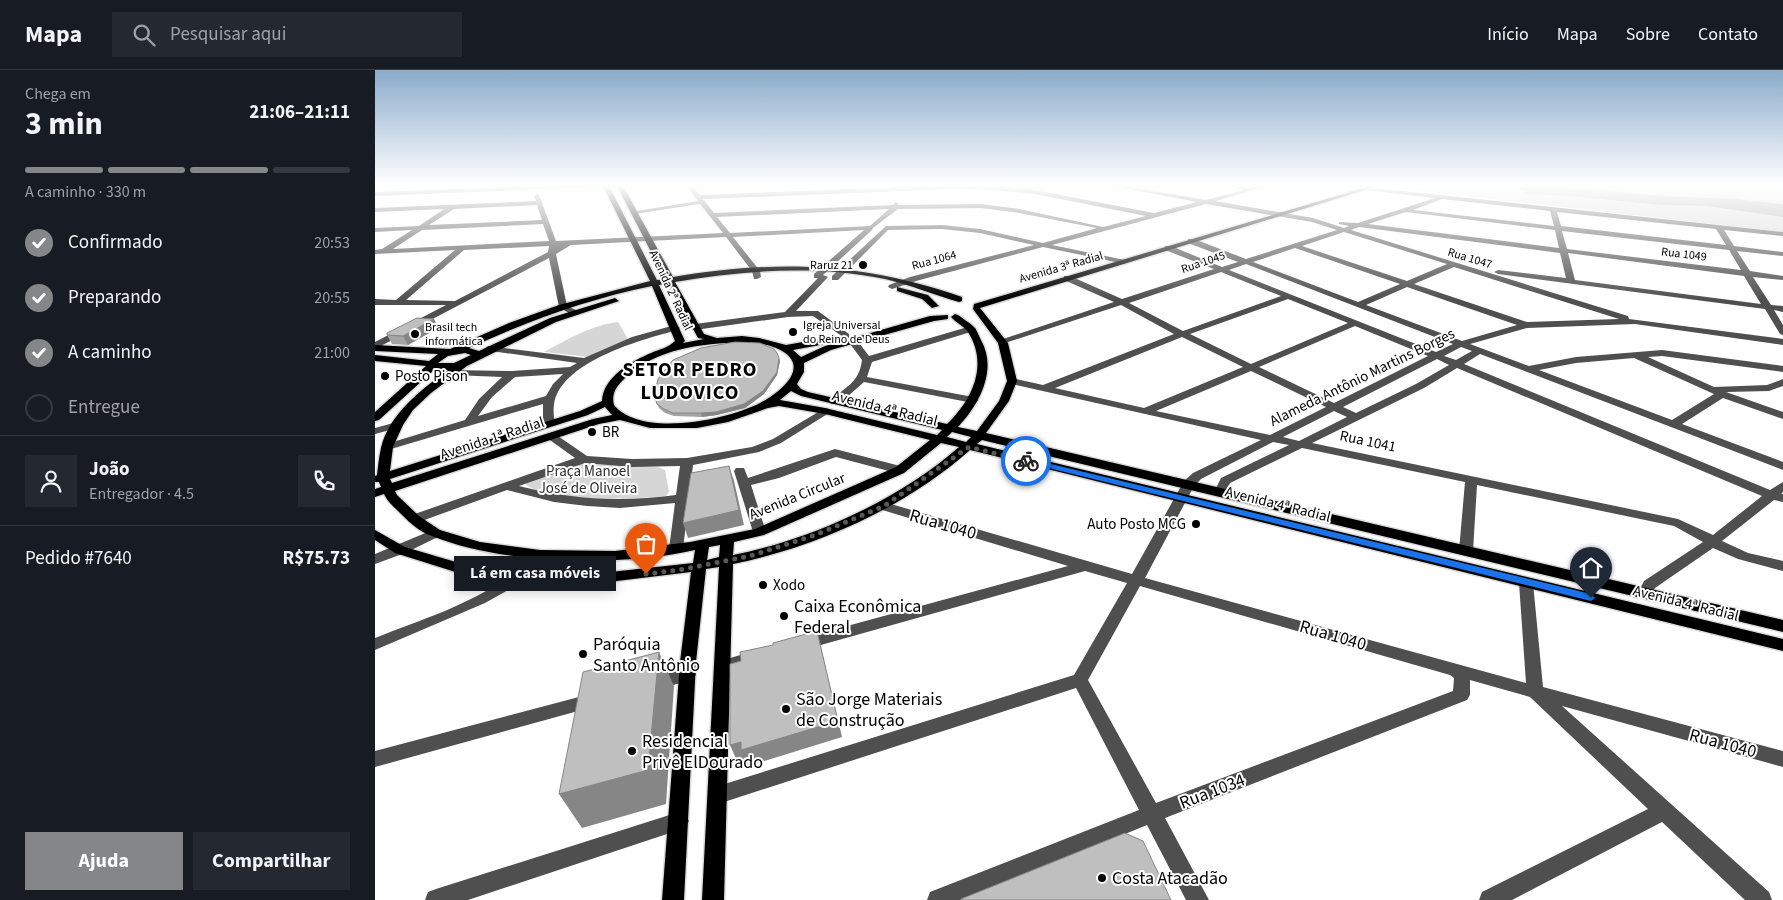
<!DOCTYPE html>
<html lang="pt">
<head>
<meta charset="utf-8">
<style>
	:root { --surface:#171b24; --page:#242831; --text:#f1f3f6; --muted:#9ea1a6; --line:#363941; --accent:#858687 }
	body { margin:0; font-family:"Source Sans 3",sans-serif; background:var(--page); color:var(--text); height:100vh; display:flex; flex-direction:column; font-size:19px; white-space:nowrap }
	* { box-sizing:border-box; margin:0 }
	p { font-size:16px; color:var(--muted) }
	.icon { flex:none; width:28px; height:28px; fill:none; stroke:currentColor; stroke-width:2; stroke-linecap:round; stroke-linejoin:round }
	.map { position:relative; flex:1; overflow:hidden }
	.drawer { display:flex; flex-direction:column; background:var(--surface); width:375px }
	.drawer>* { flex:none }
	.pin { position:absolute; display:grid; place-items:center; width:42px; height:42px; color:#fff; margin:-51px -21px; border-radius:50% 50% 50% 0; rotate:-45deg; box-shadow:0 0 5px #0007 }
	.pin .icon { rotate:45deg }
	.courier { position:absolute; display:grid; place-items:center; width:50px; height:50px; margin:-25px; border:4px solid #1a73e8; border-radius:50%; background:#fff; color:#222; box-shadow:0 1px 6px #0007 }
	.bubble { position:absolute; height:35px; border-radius:0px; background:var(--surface); box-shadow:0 2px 12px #0003; font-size:16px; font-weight:700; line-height:35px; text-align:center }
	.headline em { font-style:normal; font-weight:700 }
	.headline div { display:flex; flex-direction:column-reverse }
	.headline { display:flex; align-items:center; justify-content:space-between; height:85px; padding:0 25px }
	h1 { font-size:32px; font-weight:700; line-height:38px }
	.bar { display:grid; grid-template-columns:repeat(4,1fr); gap:8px 5px; align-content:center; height:60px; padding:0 25px }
	.bar i { height:6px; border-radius:4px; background:var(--line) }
	.bar .on { background:var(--accent) }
	.bar p { grid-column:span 4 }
	.line { display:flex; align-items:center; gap:12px; padding:0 25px; border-top:1px solid var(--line) }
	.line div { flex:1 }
	.round { display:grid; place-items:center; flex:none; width:52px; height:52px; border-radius:0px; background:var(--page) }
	ol { padding:0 25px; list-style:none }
	li { display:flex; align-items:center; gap:15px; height:55px }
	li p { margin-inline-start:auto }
	li .icon { padding:5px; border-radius:50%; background:var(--accent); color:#fff; stroke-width:4 }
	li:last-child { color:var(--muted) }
	li i { width:28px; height:28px; border:2px solid var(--line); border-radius:50% }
	.button { display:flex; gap:10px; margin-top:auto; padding:10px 25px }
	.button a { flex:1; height:58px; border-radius:0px; background:var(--accent); color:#fff; font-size:20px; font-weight:700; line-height:58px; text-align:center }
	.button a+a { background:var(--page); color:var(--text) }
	header { display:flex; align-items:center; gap:30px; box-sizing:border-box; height:70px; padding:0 25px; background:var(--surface); border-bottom:1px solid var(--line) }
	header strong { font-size:24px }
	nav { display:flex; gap:28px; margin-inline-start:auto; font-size:18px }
	.search { width:350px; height:45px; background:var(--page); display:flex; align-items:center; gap:12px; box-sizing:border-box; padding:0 18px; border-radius:0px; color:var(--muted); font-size:19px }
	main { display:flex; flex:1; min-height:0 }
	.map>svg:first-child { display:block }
	.green { fill:#d6d6d6 }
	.water { fill:#9d9d9d }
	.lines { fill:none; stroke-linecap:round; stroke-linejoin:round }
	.stream { stroke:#9d9d9d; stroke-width:2 }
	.major-casing { stroke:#dbdbdb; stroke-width:3 }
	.minor { fill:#4f4f4f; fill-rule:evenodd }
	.major { fill:#000; fill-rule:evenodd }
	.wall { fill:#a4a4a4 }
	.shaded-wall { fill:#868686 }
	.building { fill:#bfbfbf; stroke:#868686 }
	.route { fill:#1a73e8 }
	.done { stroke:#595959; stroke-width:5; stroke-dasharray:0 9 }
	.poi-dot { fill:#000; stroke:#fff; stroke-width:2 }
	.labels { text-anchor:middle; stroke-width:4; stroke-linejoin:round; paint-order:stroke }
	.far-street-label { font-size:12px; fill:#000; stroke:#fff }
	.far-poi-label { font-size:12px; fill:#000; stroke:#fff; text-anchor:start }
	.poi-label { font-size:15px; fill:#000; stroke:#fff; text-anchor:start }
	.street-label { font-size:15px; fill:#000; stroke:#fff }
	.park-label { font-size:15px; fill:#2d2d2d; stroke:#fff }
	.near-street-label { font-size:18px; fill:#000; stroke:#fff }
	.near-poi-label { font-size:18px; fill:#000; stroke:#fff; text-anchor:start }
	.district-label { font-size:20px; font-weight:bold; letter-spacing:1px; fill:#000; stroke:#fff }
</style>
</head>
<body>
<header>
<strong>Mapa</strong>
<div class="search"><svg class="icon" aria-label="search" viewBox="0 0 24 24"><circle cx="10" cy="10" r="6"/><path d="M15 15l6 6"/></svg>Pesquisar aqui</div>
<nav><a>Início</a><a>Mapa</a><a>Sobre</a><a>Contato</a></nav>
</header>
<main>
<section class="drawer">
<div class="headline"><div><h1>3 min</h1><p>Chega em</p></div><em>21:06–21:11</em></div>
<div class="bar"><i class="on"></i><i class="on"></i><i class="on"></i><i></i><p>A caminho · 330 m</p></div>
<ol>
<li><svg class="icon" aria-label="check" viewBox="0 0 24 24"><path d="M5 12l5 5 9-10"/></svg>Confirmado<p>20:53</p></li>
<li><svg class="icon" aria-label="check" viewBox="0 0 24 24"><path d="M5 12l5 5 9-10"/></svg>Preparando<p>20:55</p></li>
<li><svg class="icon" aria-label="check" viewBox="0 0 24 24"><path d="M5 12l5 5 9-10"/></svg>A caminho<p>21:00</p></li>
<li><i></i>Entregue</li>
</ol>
<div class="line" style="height:90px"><a class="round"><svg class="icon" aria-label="person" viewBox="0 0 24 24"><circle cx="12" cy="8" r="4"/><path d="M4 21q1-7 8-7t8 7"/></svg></a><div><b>João</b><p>Entregador · 4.5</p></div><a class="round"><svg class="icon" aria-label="phone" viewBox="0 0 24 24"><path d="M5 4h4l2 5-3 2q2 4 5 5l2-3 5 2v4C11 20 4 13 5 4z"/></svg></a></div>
<div class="line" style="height:65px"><div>Pedido #7640</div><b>R$75.73</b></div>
<div class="button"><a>Ajuda</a><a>Compartilhar</a></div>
</section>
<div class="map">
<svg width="1408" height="830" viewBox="0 0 1408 830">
	<rect width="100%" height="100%" fill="#fff"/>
	<g class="green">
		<path d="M1025,114H1408V162L1014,117Z"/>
		<path d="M243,252L253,269L212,287L169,282C191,270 217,255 243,252Z"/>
		<path d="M206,392L283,397L290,400L294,422L291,426L285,427C257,429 170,432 150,414Z"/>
	</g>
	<path class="water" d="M1170,114L1287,126L1361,129L1408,134V147L1332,136L1287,135L1184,125L1145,124L1152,122L1145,120V116H1146Z"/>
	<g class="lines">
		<path class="stream" d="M1133,114L1151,116"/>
		<g class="major-casing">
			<g id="major">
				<path d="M227,114H233L282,210L290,209L241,114H247L298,207C401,190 487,192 587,227V231L584,232C559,225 536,215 510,209C442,195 369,200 300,212L329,264L342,268L367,266L384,268L411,275L456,267L461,270L456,273L418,280L426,287L450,276L555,246L573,245V249L559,251L456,280L429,293V302L422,314L426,319L433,322L572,354C597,330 614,295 593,262C589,256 581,253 576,247L580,244L583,245C588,249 594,252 599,257C602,260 604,266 606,270C623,300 604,335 583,357L602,361L624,331L632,311L623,273L598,239L599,234L1002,114H1010L605,238L633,273L642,311L634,331L611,363L1408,550V562L607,370L602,374L1408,569V581L595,380C531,437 442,477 358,494L349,830H327L344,497L331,499L321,592L309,830H287L305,592L316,502L217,514L139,515L90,505L20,483L0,470V460L30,477L91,495L139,505L217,504L318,493L320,480C244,497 129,495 57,466C44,462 33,451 23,441C18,436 12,431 9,424L0,427V419L6,417L4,412H0V406L2,405C3,396 4,387 6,378C14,344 46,320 73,300L60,299L4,350L0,351V342L51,296L0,291V285L54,291L63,284L0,281V275L75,279L134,253L184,235L275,211ZM293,213L323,268L329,269L308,273L310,271L284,215ZM277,216L300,271C293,278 285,279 276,283C257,291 228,307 227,331L205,341L15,401L18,377L28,355L38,340L56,323L92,296L181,252L244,231L240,228L175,248L104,281L94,278C153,251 213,229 277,216ZM367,272C378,273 390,273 401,278C439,294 407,322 385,333C352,350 266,368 239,335C236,323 242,316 250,308C282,278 326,274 367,272ZM90,283L96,285L79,293H63L73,286ZM416,321L426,326L567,360L562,365L450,338L405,330ZM404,336L450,344L555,370L521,397L380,459L315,472L240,481L165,480L105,472L65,460L44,446L22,425L20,421L224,354L245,350L275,358H322L353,352L393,338ZM230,337L237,345L218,349L17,413L15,409L213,345ZM577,362L596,367L591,372L572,367ZM566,373L584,377C525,429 436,470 358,485L359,472L389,465L529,403ZM345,475L344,487L332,490L334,477Z"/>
				<path d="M522,217L553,225L564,236L557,238L547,229L522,221Z"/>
			</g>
		</g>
		<g class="minor">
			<path d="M207,114H247L244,116L0,126V122Z"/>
			<path d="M310,114H316L325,125L577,115L620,116L660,120L779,143L822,132L726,114H738L831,130L870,120L842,114H855L875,118L901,114L840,131L938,148L969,158L974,156L964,154V152L983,153L1060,128L988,120L990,117L1408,162V166L1349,160L1359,176L1408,182V186L1362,181L1375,201L1408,206V210L1378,207L1396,235L1408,236V242L1399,240L1408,255V265L1405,264L1390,239L1123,204L1119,202L1123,200L1191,208L1185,183L984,157L976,160L1253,246L1254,249L1408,269V275L1260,254L1152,258L1095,274L1154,296L1201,287L1287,280L1408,296V302L1287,286L1273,287L1339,317L1392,315L1408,309V316L1394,321L1351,322L1408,342V349L1348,328L1307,354L1408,392V400L1105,284L1089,294L1395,420L1408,412V422L1406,424H1408V432L1399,430L1347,471L1373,483L1408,491V501L1363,489L1338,478L1280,518L1275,527L1270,528L1265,527L1263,523L1269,511L1328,472L1299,456L1102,415L1098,481L1096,484H1086L1084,481L1090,412L927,378L855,413L849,425H841L839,422L846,408L914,375L898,372L826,409L819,416L770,508L1151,613L1144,513L1146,509H1156L1158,513L1168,617L1408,681V697L1187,636L1394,822L1397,830H1370L1287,752L1137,830H1104L1107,822L1273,739L1155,627L1095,610V625L1092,630L790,748L834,830H811L772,755L589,830H552L555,822L764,740L701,618L343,734L336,731L333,725L336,719L343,716L699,605L752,513L710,501L428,580L422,578L420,574L422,570L428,568L693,496L504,439L503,436L504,433L509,432L757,504L809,411L818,403L886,370L637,314L632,311L637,308L668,315L799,264L746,235L630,273H624L622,271L739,232L689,210V206H695L747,229L839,199L790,180V176H796L847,197L863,192L813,173V169H819L871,189L962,160L937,152L831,134L677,175L750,190V194L668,177L541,211L517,219L513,217L514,215L535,207L659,175L605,163L567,159L513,160L463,210H457V206L511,156L567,155L605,159L668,173L722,158L644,143L606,138L523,139L498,158L497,160L448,205L453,207L421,241H443L474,264V268L471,269L438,246L413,247L320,260L315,257L320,254L410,242L443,208H439V204L489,160L358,167L385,201L386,207L382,209H379L377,201L351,167L196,175L181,184L192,236L203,241V245H197L184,237L174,188L0,279V272L71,235H0V229L21,230L80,180L0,184V180L7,179L37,160L0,162V158L44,156L69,139L0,142V138L161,131L159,126L162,124L164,125L181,171L348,163L325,134L259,144L256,142L323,131ZM577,119L620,120L660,124L771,146L728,157L644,139L606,134L524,135L521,132L518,135L339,143L328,129ZM1067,129L1175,141L1179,156L1038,140ZM162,135L167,150L54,155L79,139ZM514,139L495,156L355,163L342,147ZM1031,142L1180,160L1184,178L993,154ZM1182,142L1341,159L1351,175L1186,156ZM168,154L174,171L18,179L47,160ZM1187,161L1354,180L1366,200L1192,179ZM969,162L1072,194L1032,211L927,176ZM174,176L173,182L80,231L31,230L89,180ZM920,178L1025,214L983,232L878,192ZM1193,183L1369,206L1386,234L1200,210ZM871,194L1078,274L1061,282L854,200ZM1079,197L1244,249L1152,252L1039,214ZM846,202L906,226L808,261L754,233ZM1032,217L1142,255L1087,271L991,235ZM913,229L973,253L876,294L815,264ZM980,256L1053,286L959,333L884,297ZM807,267L868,297L769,338L680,318ZM1086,277L1097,281L1081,290L1069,286ZM1259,288L1339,324L1297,350L1164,300L1201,293ZM1062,289L1074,295L1041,314L981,343L968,337ZM1082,298L1387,426L1338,465L1303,449L937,373L1049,318ZM876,301L951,337L895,365L781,341ZM959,341L972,347L924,371L908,367ZM765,516L1075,605L1079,608L1078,621L781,733L713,610Z"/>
			<path d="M962,114H981L989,116L986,118Z"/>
			<path d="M300,255L305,258L303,260C268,269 184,292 179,335C178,341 179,348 180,354L178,356H170L168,354V334L16,379H8L6,377L8,375L90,350L104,329L127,307L78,305L74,304V300L137,301L195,297L202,293L116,281L111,278L113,276L209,288L257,267ZM188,304L178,314L171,326L103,346L117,327L140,307Z"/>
			<path d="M596,256L601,259L599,261L497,292L492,307L598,327L602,328L603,330L602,332L598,333L489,312L464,334H456L455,332C469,316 484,315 487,290L473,271L475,269H481L494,286Z"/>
			<path d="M450,338L454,339L455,341L454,343L406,373L384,382L318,395L308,479L306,482H296L294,479L300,433L245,438L212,436L179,432L132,420L44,452H34L32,449L34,446L200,388L172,368L170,366L172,364H180L212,386L257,389L312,388L377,377L398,369ZM210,393L257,397L305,396L301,425C248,432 197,430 144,416Z"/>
			<path d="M22,352L28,355L26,357L0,364V358Z"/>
			<path d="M460,379L529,397L531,400L525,404L461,387L404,408L376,415L391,462L389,465H379L359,401L361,398H369L373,408Z"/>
			<path d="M60,459L65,460L67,463L65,466L30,483L0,494V484Z"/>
			<path d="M165,480L170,482L172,485L170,488L142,515L110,533L0,580V568C45,550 95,535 134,506C144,499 152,490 160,482Z"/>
			<path d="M382,580L388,582L390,586L388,590L348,602L342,600L340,596L342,592Z"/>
			<path d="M313,598L319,599L321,604L319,609L281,620L275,618L273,613L275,608Z"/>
			<path d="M219,623L225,625L228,630L225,635L0,697V681Z"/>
			<path d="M304,742L311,745L314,751L311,757L304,760L93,830H50L53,822L61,819Z"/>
		</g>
		<use href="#major" class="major"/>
	</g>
	<g class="wall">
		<path d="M59,249L63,258L33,275L17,274L12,265Z"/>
		<path d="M405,291L402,305L389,324L370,338L342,345L327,347L299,346L290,343L284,338L279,325Z"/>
	</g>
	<g class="shaded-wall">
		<path d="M59,249L63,258L33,275L28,266Z"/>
		<path d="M404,288L405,291L402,305L389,324L370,338L342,345L327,347L326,343Z"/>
		<path d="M354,396L359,411L369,455L313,468L308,453Z"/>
		<path d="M442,561L467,667L373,696L370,689L362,691L355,675Z"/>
		<path d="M284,582L299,616L291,734L207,758L184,724Z"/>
	</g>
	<g class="building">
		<path d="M42,248L59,249L28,266L12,265V263Z"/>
		<path d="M360,272L385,273L399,279L402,283L404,288L402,302L388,321L369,334L341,342L326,343H298L289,339L282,334L279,325L283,309L298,290L326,278Z"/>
		<path d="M354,396L364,440L308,453L316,403Z"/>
		<path d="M442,561L463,651L366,680V672L355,675V594L366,591L365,582L398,575V573Z"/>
		<path d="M284,582L273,700L184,724L208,602Z"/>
		<path d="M750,763L768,771L796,830H586V829Z"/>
	</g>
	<linearGradient id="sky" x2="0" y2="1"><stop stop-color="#8aabca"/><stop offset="0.5" stop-color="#fff"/><stop offset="1" stop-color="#fff" stop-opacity="0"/></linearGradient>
	<rect width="1408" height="230" fill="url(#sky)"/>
	<path class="route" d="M651,388L1216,524L1220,528L1216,531L649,392L647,391Z"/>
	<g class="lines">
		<path class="done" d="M271,504L304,500L375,486L440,465L509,436L594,377L651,391"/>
	</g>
	<g class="poi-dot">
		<circle cx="488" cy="195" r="5"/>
		<circle cx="418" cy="262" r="5"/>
		<circle cx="40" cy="264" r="5"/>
		<circle cx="10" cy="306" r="5"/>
		<circle cx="217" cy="362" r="5"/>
		<circle cx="821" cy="454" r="5"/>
		<circle cx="388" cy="515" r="5"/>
		<circle cx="409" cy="546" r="5"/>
		<circle cx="208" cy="584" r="5"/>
		<circle cx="411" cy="639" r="5"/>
		<circle cx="257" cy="681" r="5"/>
		<circle cx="727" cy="808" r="5"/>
	</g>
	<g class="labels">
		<g class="far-street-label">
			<text transform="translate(1309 184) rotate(7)" y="4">Rua 1049</text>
			<text transform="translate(1095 188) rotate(17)" y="4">Rua 1047</text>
			<text transform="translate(559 190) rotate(-15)" y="4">Rua 1064</text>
			<text transform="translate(828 192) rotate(-19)" y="4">Rua 1045</text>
			<text transform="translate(686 197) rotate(-16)" y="4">Avenida 3ª Radial</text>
			<text transform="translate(296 220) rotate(65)" y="4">Avenida 2ª Radial</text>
		</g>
		<g class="far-poi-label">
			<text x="478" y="199" text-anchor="end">Raruz 21</text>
			<text x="428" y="259">Igreja Universal<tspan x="428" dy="14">do Reino de Deus</tspan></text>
			<text x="50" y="261">Brasil tech<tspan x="50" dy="14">informática</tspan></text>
		</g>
		<g class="poi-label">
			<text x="20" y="311">Posto Pison</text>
			<text x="227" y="367">BR</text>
			<text x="811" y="459" text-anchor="end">Auto Posto MCG</text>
			<text x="398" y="520">Xodo</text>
		</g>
		<g class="street-label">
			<text transform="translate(987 307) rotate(-26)" y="5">Alameda Antônio Martins Borges</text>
			<text transform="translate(510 338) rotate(14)" y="5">Avenida 4ª Radial</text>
			<text transform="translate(117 368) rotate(-18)" y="5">Avenida 1ª Radial</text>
			<text transform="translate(993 371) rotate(12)" y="5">Rua 1041</text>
			<text transform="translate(422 426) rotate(-22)" y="5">Avenida Circular</text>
			<text transform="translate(903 434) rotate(14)" y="5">Avenida 4ª Radial</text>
			<text transform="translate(1311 533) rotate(14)" y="5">Avenida 4ª Radial</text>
		</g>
		<g class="park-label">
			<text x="213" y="406">Praça Manoel<tspan x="213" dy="17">José de Oliveira</tspan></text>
		</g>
		<g class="near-street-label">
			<text transform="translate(568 454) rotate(16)" y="6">Rua 1040</text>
			<text transform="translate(958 565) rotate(16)" y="6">Rua 1040</text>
			<text transform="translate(1348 673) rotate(15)" y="6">Rua 1040</text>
			<text transform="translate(837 721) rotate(-21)" y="6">Rua 1034</text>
		</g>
		<g class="near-poi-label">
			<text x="419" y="542">Caixa Econômica<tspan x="419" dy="21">Federal</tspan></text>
			<text x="218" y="580">Paróquia<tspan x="218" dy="21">Santo Antônio</tspan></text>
			<text x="421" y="635">São Jorge Materiais<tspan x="421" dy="21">de Construção</tspan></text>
			<text x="267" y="677">Residencial<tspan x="267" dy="21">Privê ElDourado</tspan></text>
			<text x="737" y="814">Costa Atacadão</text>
		</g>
		<g class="district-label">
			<text x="315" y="306">SETOR PEDRO<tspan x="315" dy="23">LUDOVICO</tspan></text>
		</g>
	</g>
</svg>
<div class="pin" style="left:271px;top:504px;background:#ea580c"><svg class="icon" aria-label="bag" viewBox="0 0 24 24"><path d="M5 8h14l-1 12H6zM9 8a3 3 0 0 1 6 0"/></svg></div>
<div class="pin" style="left:1216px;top:528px;background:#1f2937"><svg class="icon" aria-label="home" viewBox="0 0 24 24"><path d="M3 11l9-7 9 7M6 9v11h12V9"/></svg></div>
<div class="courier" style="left:651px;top:391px"><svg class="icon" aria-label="bike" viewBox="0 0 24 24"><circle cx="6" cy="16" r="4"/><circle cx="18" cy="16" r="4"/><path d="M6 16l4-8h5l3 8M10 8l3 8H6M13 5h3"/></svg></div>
<div class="bubble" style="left:79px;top:486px;width:162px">Lá em casa móveis</div>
</div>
</main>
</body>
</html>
